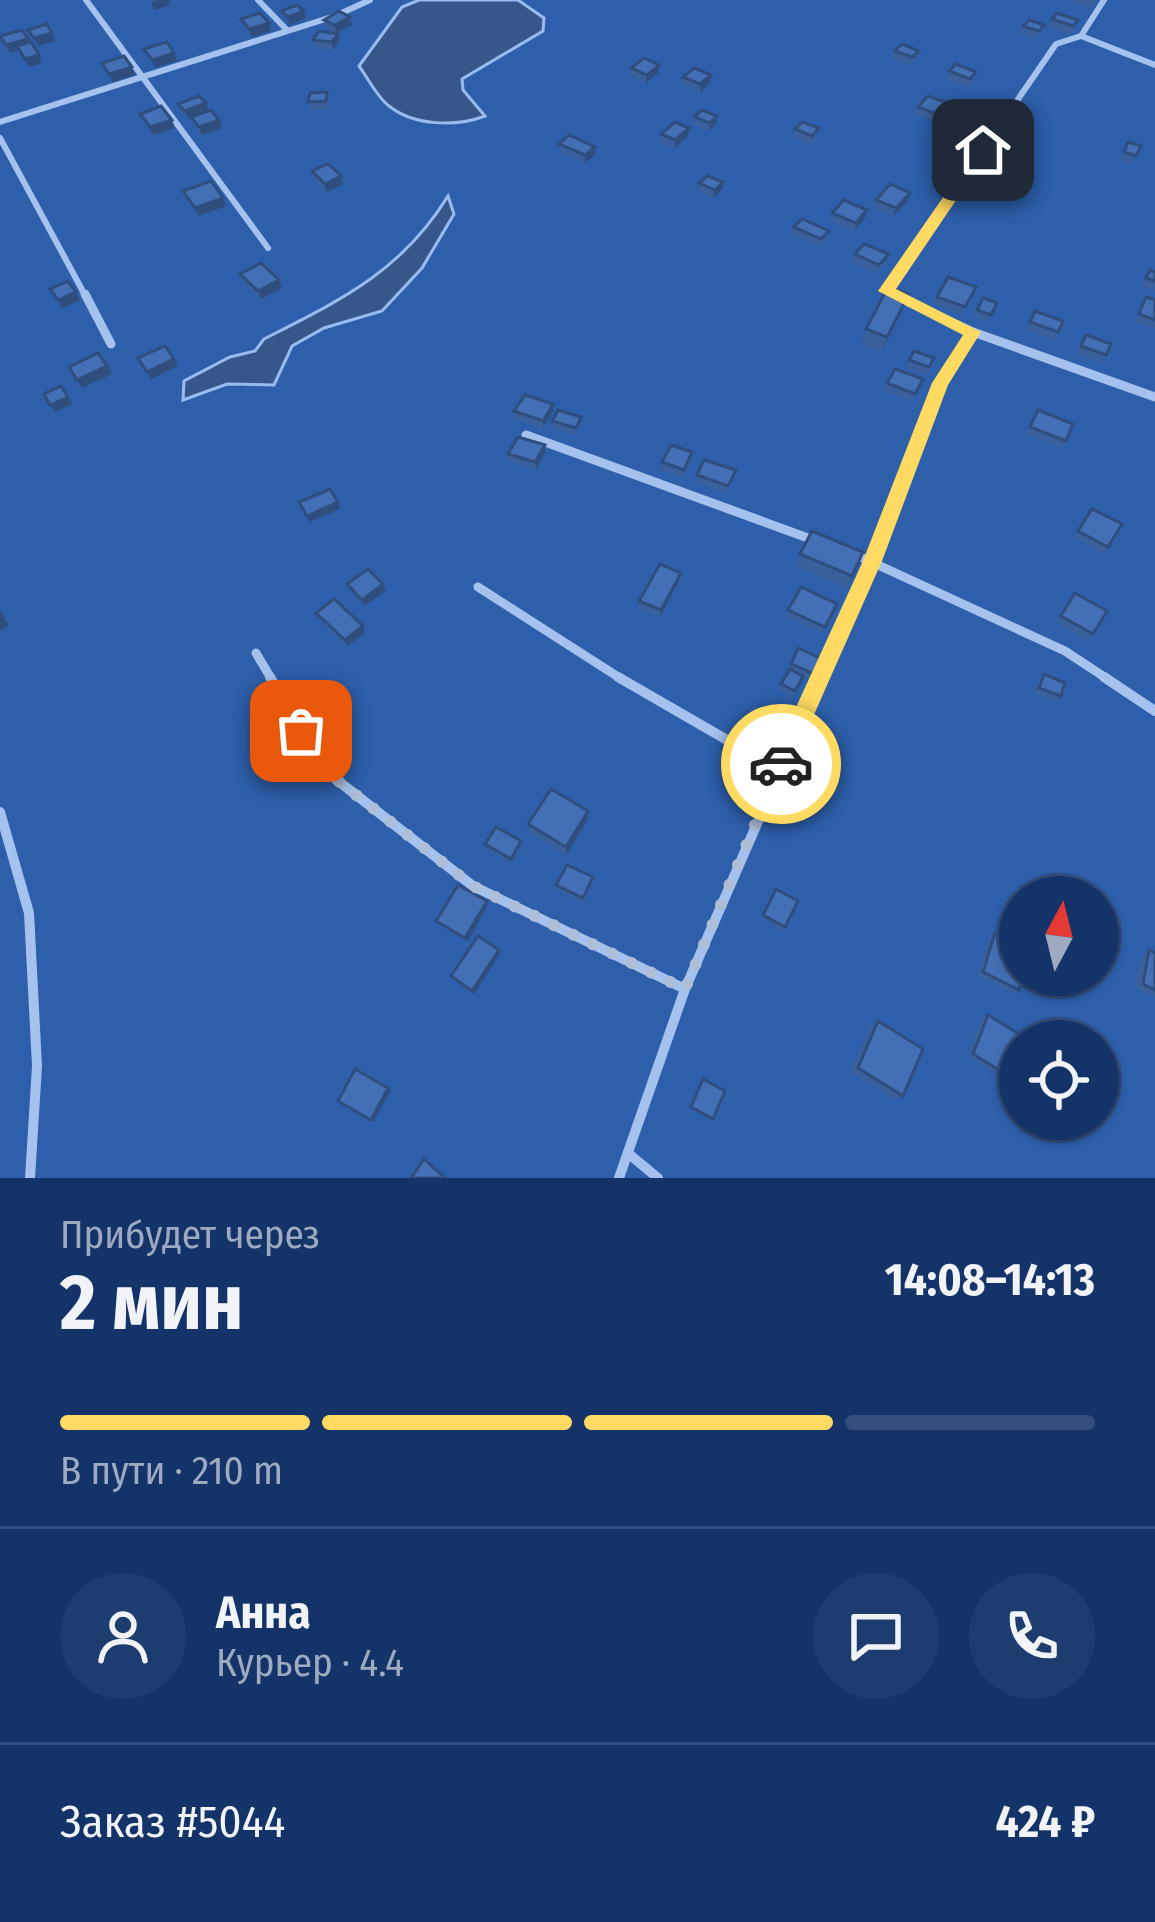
<!DOCTYPE html>
<html lang="ru">
<head>
<meta charset="utf-8">
<style>
	:root { --surface:#143469; --page:#1d3c6f; --text:#f1f3f6; --muted:#9daac0; --line:#334f7d; --accent:#ffda62 }
	body { margin:0; font-family:"Fira Sans Condensed",sans-serif; background:var(--page); color:var(--text); height:100vh; display:flex; flex-direction:column; font-size:45px; white-space:nowrap }
	* { box-sizing:border-box; margin:0 }
	p { font-size:39px; color:var(--muted) }
	.icon { flex:none; width:66px; height:66px; fill:none; stroke:currentColor; stroke-width:2; stroke-linecap:round; stroke-linejoin:round }
	.map { position:relative; height:1178px; overflow:hidden }
	.side { display:flex; flex-direction:column; background:var(--surface); flex:1 }
	.side>* { flex:none }
	.needle { width:78px; rotate:7deg }
	.buttons { position:absolute; left:999px; top:876px; display:grid; gap:24px }
	.buttons a { display:grid; place-items:center; width:120px; height:120px; border-radius:50%; background:var(--surface); box-shadow:0 3px 9px #0004,0 0 0 3px var(--line); font-size:60px }
	.pin { position:absolute; display:grid; place-items:center; width:102px; height:102px; color:#fff; margin:-51px; border-radius:24px; box-shadow:0 6px 18px #0006 }
	.courier { position:absolute; display:grid; place-items:center; width:120px; height:120px; margin:-60px; border:9px solid #ffda62; border-radius:50%; background:#fff; color:#222; box-shadow:0 3px 15px #0007 }
	.head em { font-style:normal; font-weight:700 }
	.head div { display:flex; flex-direction:column-reverse }
	.head { display:flex; align-items:center; justify-content:space-between; height:204px; padding:0 60px }
	h1 { font-size:78px; font-weight:700; line-height:90px }
	.bar { display:grid; grid-template-columns:repeat(4,1fr); gap:18px 12px; align-content:center; height:144px; padding:0 60px }
	.bar i { height:15px; border-radius:9px; background:var(--line) }
	.bar .current { background:var(--accent) }
	.bar p { grid-column:span 4 }
	.line { display:flex; align-items:center; gap:30px; padding:0 60px; border-top:3px solid var(--line) }
	.line div { flex:1 }
	.round { display:grid; place-items:center; flex:none; width:126px; height:126px; border-radius:63px; background:var(--page) }
	.map>svg:first-child { display:block }
	.green { fill:#2d5faa; fill-rule:evenodd }
	.water { fill:#37578b; stroke:#98bcf0; stroke-width:3 }
	.lines { fill:none; stroke-linecap:round; stroke-linejoin:round }
	.service-far2 { stroke:#a5c2ee; stroke-width:6 }
	.service-far1 { stroke:#a5c2ee; stroke-width:9 }
	.service { stroke:#a5c2ee; stroke-width:10 }
	.wall { fill:#3a609b }
	.shaded-wall { fill:#2f4e7e }
	.building { fill:#4370b4; stroke:#2f4e7e; stroke-width:3 }
	.route { fill:#ffda62 }
	.done { stroke:#afbed7; stroke-width:12; stroke-dasharray:0 21.6 }
</style>
</head>
<body>
<div class="map">
<svg width="1155" height="1178" viewBox="0 0 1155 1178">
	<rect width="100%" height="100%" fill="#1a468c"/>
	<path class="green" d="M0,0H1155V1178H0ZM1020,897H1098V975H1020ZM1020,1041H1098V1119H1020Z"/>
	<g class="water">
		<path d="M419,0H518L544,18L543,31L462,79L463,90L485,116C456,127 414,126 389,106C377,97 368,78 359,66L402,7Z"/>
		<path d="M448,196L454,214L422,268L382,311L324,328L292,346L274,385L227,384L183,400L184,381L230,357L255,351L264,339C341,300 402,271 448,196Z"/>
	</g>
	<g class="lines">
		<g class="service-far2">
			<path d="M86,0L268,248"/>
			<path d="M258,0L286,29"/>
			<path d="M1081,36L1155,65"/>
			<path d="M0,122L335,16L370,0"/>
			<path d="M0,138L86,297"/>
			<path d="M898,297L886,291L1056,44L1081,36L1104,0"/>
		</g>
		<g class="service-far1">
			<path d="M85,294L111,344"/>
			<path d="M891,294L973,332L1155,397"/>
			<path d="M526,435L819,542"/>
			<path d="M852,553L1065,651L1109,680"/>
			<path d="M478,587L623,680"/>
			<path d="M256,653L272,680"/>
			<path d="M820,680L872,561L940,383L973,332"/>
		</g>
		<g class="service">
			<path d="M270,677L324,770L473,886L685,989"/>
			<path d="M618,677L779,770"/>
			<path d="M1104,677L1155,711"/>
			<path d="M0,812L29,913L37,1066L30,1178"/>
			<path d="M629,1154L658,1178"/>
			<path d="M619,1178L685,989L821,677"/>
		</g>
	</g>
	<g class="wall">
		<path d="M1074,0H1097L1091,8L1073,2Z"/>
		<path d="M1057,13L1075,28L1069,34L1048,27L1052,19Z"/>
		<path d="M350,17L352,25L336,33L326,28L324,20Z"/>
		<path d="M1044,25L1036,39L1020,33L1023,26Z"/>
		<path d="M338,34L339,41L333,50L315,48L313,40Z"/>
		<path d="M895,51L917,59L910,65L893,59Z"/>
		<path d="M659,65L658,73L646,83L631,76V68Z"/>
		<path d="M949,71L974,80L967,87L947,79Z"/>
		<path d="M711,75L710,83L700,92L682,85L683,77Z"/>
		<path d="M329,100L328,109L310,110L308,102Z"/>
		<path d="M206,103L208,111L219,120L222,128L202,135L194,125L191,118L188,119L181,112L178,104Z"/>
		<path d="M950,104L947,112L936,123L915,115L918,107Z"/>
		<path d="M717,116L716,124L709,131L693,125L694,117Z"/>
		<path d="M689,128L688,136L675,148L661,142V134Z"/>
		<path d="M795,129L818,136L810,144L793,137Z"/>
		<path d="M1128,142L1141,146L1132,164L1119,160Z"/>
		<path d="M559,144L595,147V155L585,163L560,152Z"/>
		<path d="M312,171L341,176L343,184L326,192L314,179Z"/>
		<path d="M723,182L722,190L713,198L698,191L699,183Z"/>
		<path d="M910,193L908,201L893,216L873,208L876,200Z"/>
		<path d="M832,213L865,218L854,231L830,221Z"/>
		<path d="M794,227L829,231L827,239L819,246L792,235Z"/>
		<path d="M855,254H889L886,262L877,273L852,262Z"/>
		<path d="M1150,270L1155,272V290L1142,286Z"/>
		<path d="M240,274L279,280L282,288L261,299L243,282Z"/>
		<path d="M976,287L962,315L934,304L937,297Z"/>
		<path d="M1146,297L1155,300V329L1134,322Z"/>
		<path d="M983,298L997,303L988,322L973,317Z"/>
		<path d="M903,309L881,352L861,344L866,329Z"/>
		<path d="M1035,311L1063,321L1054,340L1026,330Z"/>
		<path d="M1086,335L1106,355L1101,363L1077,354Z"/>
		<path d="M914,351L934,358L926,375L906,368Z"/>
		<path d="M923,379L912,401L884,391L887,383Z"/>
		<path d="M553,404V411L543,428L515,419L514,411Z"/>
		<path d="M1034,418L1066,441L1061,448L1026,434Z"/>
		<path d="M552,421L581,424L576,435L552,428Z"/>
		<path d="M545,445V452L536,470L508,461V454Z"/>
		<path d="M692,452L691,459L683,477L661,470L662,462Z"/>
		<path d="M736,470L727,493L696,482L697,475Z"/>
		<path d="M1092,509L1108,547L1103,554L1073,537Z"/>
		<path d="M863,552L847,588L796,567L800,554Z"/>
		<path d="M681,573L680,579L660,617L638,608L639,601Z"/>
		<path d="M1075,593L1093,634L1087,641L1056,622Z"/>
		<path d="M837,604L822,633L786,617L788,610Z"/>
		<path d="M316,613L365,633L347,646L319,619Z"/>
		<path d="M798,648L820,658L811,679L802,676L793,697L779,690Z"/>
		<path d="M1044,674L1061,696L1056,702L1034,693L1038,680Z"/>
		<path d="M588,820L566,855L530,833L528,824Z"/>
		<path d="M521,841L522,845L512,863L486,849L485,844Z"/>
		<path d="M593,881L583,902L557,889L556,885Z"/>
		<path d="M776,889L785,927L783,931L761,918Z"/>
		<path d="M995,933L1019,990L1013,993L978,975L990,936Z"/>
		<path d="M1149,950L1155,953V997L1135,987L1142,953Z"/>
		<path d="M988,1015L1004,1073L999,1075L968,1056L982,1018Z"/>
		<path d="M878,1021L903,1096L894,1099L850,1072L870,1026Z"/>
	</g>
	<g class="shaded-wall">
		<path d="M159,0H169L170,5L154,10L151,2Z"/>
		<path d="M304,11L306,18L289,25L288,17Z"/>
		<path d="M350,17L352,25L336,33L335,25Z"/>
		<path d="M269,23L271,31L252,37L249,29Z"/>
		<path d="M52,33L56,41L38,46L34,38Z"/>
		<path d="M338,34L339,41L333,50L332,42Z"/>
		<path d="M28,39L32,46L10,53L6,45Z"/>
		<path d="M174,53L177,61L155,68L152,60Z"/>
		<path d="M39,55L42,63L29,67L25,59Z"/>
		<path d="M659,65L658,73L646,83L647,75Z"/>
		<path d="M132,67L135,75L113,82L109,74Z"/>
		<path d="M711,75L710,83L700,92V84Z"/>
		<path d="M206,103L209,111L188,119L185,111Z"/>
		<path d="M717,116L716,124L709,131L710,123Z"/>
		<path d="M172,120L175,128L153,135L150,127Z"/>
		<path d="M219,120L222,128L202,135L199,127Z"/>
		<path d="M689,128L688,136L675,148V140Z"/>
		<path d="M595,147V155L585,163V155Z"/>
		<path d="M341,176L343,184L326,192L325,184Z"/>
		<path d="M723,182L722,190L713,198L715,190Z"/>
		<path d="M910,193L908,201L893,216L896,208Z"/>
		<path d="M223,198L226,206L198,216L195,208Z"/>
		<path d="M867,210L865,218L854,231L856,223Z"/>
		<path d="M279,280L282,288L261,299L258,291Z"/>
		<path d="M76,292L80,300L62,308L58,300Z"/>
		<path d="M909,294L903,309L881,352L887,337Z"/>
		<path d="M174,359L178,366L151,379L147,372Z"/>
		<path d="M107,366L112,374L82,388L77,380Z"/>
		<path d="M68,397L73,404L55,412L50,405Z"/>
		<path d="M553,404V411L543,428V421Z"/>
		<path d="M545,445V452L536,470L535,462Z"/>
		<path d="M338,502L340,509L309,522L307,516Z"/>
		<path d="M681,573L680,579L660,617L661,610Z"/>
		<path d="M383,584L386,591L364,606L362,600Z"/>
		<path d="M0,609L9,626L0,631Z"/>
		<path d="M363,626L365,633L347,646L345,640Z"/>
		<path d="M588,811V820L566,855V847Z"/>
		<path d="M487,901L488,905L467,942L465,938Z"/>
		<path d="M499,950L500,954L474,994L472,991Z"/>
		<path d="M388,1088L391,1090L374,1121L371,1120Z"/>
	</g>
	<g class="building">
		<path d="M297,5L304,11L288,17L281,11Z"/>
		<path d="M339,11L350,17L335,25L324,20Z"/>
		<path d="M260,13L269,23L249,29L241,19Z"/>
		<path d="M1057,13L1078,20L1073,26L1052,19Z"/>
		<path d="M1029,20L1044,25L1039,31L1023,26Z"/>
		<path d="M47,24L52,33L34,38L28,30Z"/>
		<path d="M22,30L28,39L6,45L0,36Z"/>
		<path d="M319,31L338,34L332,42L313,40Z"/>
		<path d="M31,42L39,55L25,59L17,46Z"/>
		<path d="M167,42L174,53L152,60L144,49Z"/>
		<path d="M902,44L919,51L912,57L895,51Z"/>
		<path d="M124,56L132,67L109,74L102,63Z"/>
		<path d="M644,58L659,65L647,75L631,68Z"/>
		<path d="M956,64L976,72L970,79L949,71Z"/>
		<path d="M694,68L711,75L700,84L683,77Z"/>
		<path d="M327,92L326,101L308,102L310,93Z"/>
		<path d="M199,96L206,103L185,111L178,104Z"/>
		<path d="M928,96L950,104L939,115L918,107Z"/>
		<path d="M161,106L172,120L150,127L140,114Z"/>
		<path d="M211,110L219,120L199,127L191,117Z"/>
		<path d="M702,110L717,116L710,123L694,117Z"/>
		<path d="M675,122L689,128L675,140L661,134Z"/>
		<path d="M802,122L819,128L812,136L795,129Z"/>
		<path d="M569,135L595,147L585,155L559,144Z"/>
		<path d="M1128,142L1141,146L1136,156L1124,152Z"/>
		<path d="M328,164L341,176L325,184L312,171Z"/>
		<path d="M708,176L723,182L715,190L699,183Z"/>
		<path d="M211,181L223,198L195,208L183,191Z"/>
		<path d="M890,184L910,193L896,208L876,200Z"/>
		<path d="M844,200L867,210L856,223L832,213Z"/>
		<path d="M802,219L829,231L821,239L794,227Z"/>
		<path d="M864,244L889,254L879,265L855,254Z"/>
		<path d="M261,263L279,280L258,291L240,274Z"/>
		<path d="M1150,270L1155,272V281L1146,278Z"/>
		<path d="M948,277L976,287L965,307L937,297Z"/>
		<path d="M68,281L76,292L58,300L50,289Z"/>
		<path d="M888,287L909,294L887,337L866,329Z"/>
		<path d="M1146,297L1155,300V320L1139,314Z"/>
		<path d="M983,298L997,303L991,315L977,310Z"/>
		<path d="M1035,311L1063,321L1058,332L1030,322Z"/>
		<path d="M1086,335L1111,344L1106,355L1081,346Z"/>
		<path d="M165,346L174,359L147,372L138,358Z"/>
		<path d="M914,351L934,358L929,367L909,360Z"/>
		<path d="M98,353L107,366L77,380L69,367Z"/>
		<path d="M895,369L923,379L915,394L887,383Z"/>
		<path d="M61,386L68,397L50,405L44,394Z"/>
		<path d="M525,395L553,404L543,421L514,411Z"/>
		<path d="M558,410L581,417L576,428L552,421Z"/>
		<path d="M1038,410L1073,424L1066,441L1030,427Z"/>
		<path d="M518,437L545,445L535,462L508,454Z"/>
		<path d="M671,445L692,452L684,470L662,462Z"/>
		<path d="M704,460L736,470L728,486L697,475Z"/>
		<path d="M330,489L338,502L307,516L299,502Z"/>
		<path d="M1092,509L1122,524L1108,547L1078,531Z"/>
		<path d="M812,531L863,552L852,576L800,554Z"/>
		<path d="M660,564L681,573L661,610L639,601Z"/>
		<path d="M368,569L383,584L362,600L347,584Z"/>
		<path d="M801,587L837,604L825,627L788,610Z"/>
		<path d="M1075,593L1107,611L1093,634L1061,616Z"/>
		<path d="M334,599L363,626L345,640L316,613Z"/>
		<path d="M798,648L820,658L814,674L791,664Z"/>
		<path d="M790,669L803,676L795,691L781,684Z"/>
		<path d="M1044,674L1065,683L1061,696L1039,688Z"/>
		<path d="M551,789L588,811L566,847L528,824Z"/>
		<path d="M496,827L521,841L511,859L485,844Z"/>
		<path d="M567,865L593,877L583,898L556,885Z"/>
		<path d="M458,885L487,901L465,938L436,921Z"/>
		<path d="M776,889L798,901L785,927L763,915Z"/>
		<path d="M995,933L1020,944V975H1023L1019,990L983,972Z"/>
		<path d="M478,936L499,950L472,991L451,976Z"/>
		<path d="M1149,950L1155,953V990L1143,984Z"/>
		<path d="M988,1015L1019,1034L1004,1073L973,1054Z"/>
		<path d="M878,1021L923,1049L903,1096L858,1068Z"/>
		<path d="M355,1069L388,1088L371,1120L338,1101Z"/>
		<path d="M703,1079L725,1091L713,1119L691,1107Z"/>
		<path d="M424,1159L445,1178H411Z"/>
	</g>
	<path class="route" d="M978,147L990,150L896,289L981,332L948,385L882,561L789,771L781,774L770,764L863,561L932,383L963,335L878,291Z"/>
	<g class="lines">
		<path class="done" d="M301,731L324,770L473,886L685,989L781,764"/>
	</g>
</svg>
<div class="buttons">
<a><svg class="needle" viewBox="-14 -14 28 28"><path d="M0-13l5 13h-10z" fill="#e53935"/><path d="M0 13l5-13h-10z" fill="#9daac0"/></svg></a>
<a><svg class="icon" aria-label="locate" viewBox="0 0 24 24"><circle cx="12" cy="12" r="6"/><path d="M12 2v4M12 18v4M2 12h4M18 12h4"/></svg></a>
</div>
<div class="pin" style="left:301px;top:731px;background:#ea580c"><svg class="icon" aria-label="bag" viewBox="0 0 24 24"><path d="M5 8h14l-1 12H6zM9 8a3 3 0 0 1 6 0"/></svg></div>
<div class="pin" style="left:983px;top:150px;background:#1f2937"><svg class="icon" aria-label="home" viewBox="0 0 24 24"><path d="M3 11l9-7 9 7M6 9v11h12V9"/></svg></div>
<div class="courier" style="left:781px;top:764px"><svg class="icon" aria-label="car" viewBox="0 0 24 24"><path d="M5 17H2v-5l4-1 3-4h7l3 4 3 1v5h-3M9 17h6M6 11h13"/><circle cx="7" cy="17" r="2"/><circle cx="17" cy="17" r="2"/></svg></div>
</div>
<section class="side">
<div class="head"><div><h1>2 мин</h1><p>Прибудет через</p></div><em>14:08–14:13</em></div>
<div class="bar"><i class="current"></i><i class="current"></i><i class="current"></i><i></i><p>В пути · 210 m</p></div>
<div class="line" style="height:216px"><a class="round"><svg class="icon" aria-label="person" viewBox="0 0 24 24"><circle cx="12" cy="8" r="4"/><path d="M4 21q1-7 8-7t8 7"/></svg></a><div><b>Анна</b><p>Курьер · 4.4</p></div><a class="round"><svg class="icon" aria-label="chat" viewBox="0 0 24 24"><path d="M4 5h16v11H9l-5 4z"/></svg></a><a class="round"><svg class="icon" aria-label="phone" viewBox="0 0 24 24"><path d="M5 4h4l2 5-3 2q2 4 5 5l2-3 5 2v4C11 20 4 13 5 4z"/></svg></a></div>
<div class="line" style="height:156px"><div>Заказ #5044</div><b>424 ₽</b></div>
</section>
</body>
</html>
